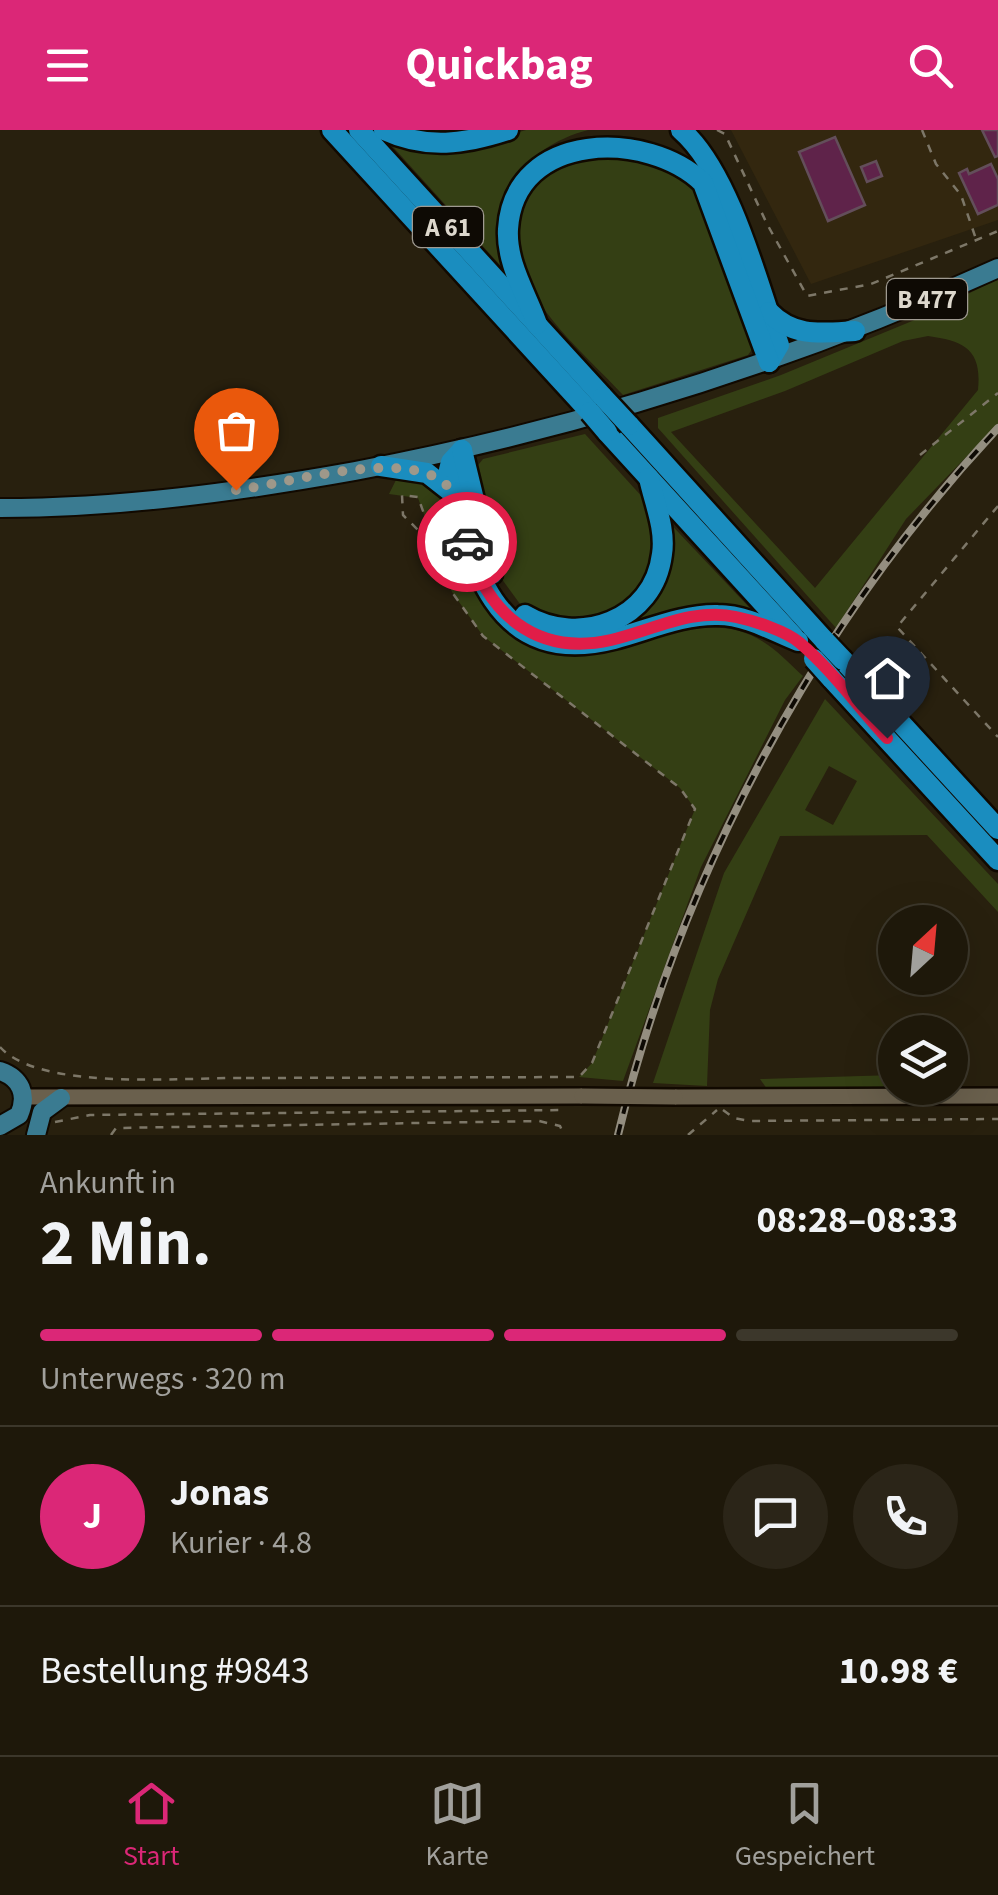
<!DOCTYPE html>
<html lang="de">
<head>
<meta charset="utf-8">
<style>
	:root { --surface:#1e180a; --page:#2b2518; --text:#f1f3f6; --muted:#a1a09c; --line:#3c372b; --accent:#db2777 }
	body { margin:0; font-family:"Source Sans 3",sans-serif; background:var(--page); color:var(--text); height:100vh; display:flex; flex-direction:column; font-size:38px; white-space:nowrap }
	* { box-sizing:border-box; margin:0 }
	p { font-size:32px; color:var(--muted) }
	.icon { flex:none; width:55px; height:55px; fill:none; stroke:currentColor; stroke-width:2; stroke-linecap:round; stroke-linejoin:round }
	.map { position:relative; height:1005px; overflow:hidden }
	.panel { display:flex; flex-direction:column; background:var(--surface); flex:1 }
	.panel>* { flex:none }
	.needle { width:65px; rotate:26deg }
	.tools { position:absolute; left:878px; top:775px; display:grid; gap:20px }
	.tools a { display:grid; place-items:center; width:90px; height:90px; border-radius:50%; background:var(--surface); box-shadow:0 10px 40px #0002,0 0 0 2px var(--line); font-size:50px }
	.pin { position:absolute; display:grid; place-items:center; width:85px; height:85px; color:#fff; margin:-102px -42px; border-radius:50% 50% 50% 0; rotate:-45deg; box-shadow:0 0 10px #0007 }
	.pin .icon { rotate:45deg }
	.courier { position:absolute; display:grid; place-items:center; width:100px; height:100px; margin:-50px; border:8px solid #e11d48; border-radius:50%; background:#fff; color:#222; box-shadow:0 2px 12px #0007 }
	.overview em { font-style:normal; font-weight:700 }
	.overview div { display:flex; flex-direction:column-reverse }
	.overview { display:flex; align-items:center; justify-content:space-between; height:170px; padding:0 40px }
	h1 { font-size:65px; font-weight:700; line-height:75px }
	.bar { display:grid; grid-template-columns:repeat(4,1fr); gap:15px 10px; align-content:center; height:120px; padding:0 40px }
	.bar i { height:12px; border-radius:8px; background:var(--line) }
	.bar .active { background:var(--accent) }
	.bar p { grid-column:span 4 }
	.line { display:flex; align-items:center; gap:25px; padding:0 40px; border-top:2px solid var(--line) }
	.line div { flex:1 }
	.round { display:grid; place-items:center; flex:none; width:105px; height:105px; border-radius:52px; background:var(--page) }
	header { display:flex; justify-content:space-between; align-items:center; height:130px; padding:0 40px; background:var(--accent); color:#fff; font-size:45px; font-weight:700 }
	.menu { display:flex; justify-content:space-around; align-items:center; height:140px; border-top:2px solid var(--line); background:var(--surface); font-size:28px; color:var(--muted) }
	.menu a { display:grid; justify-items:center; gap:5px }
	.menu .active { color:var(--accent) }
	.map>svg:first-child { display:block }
	.built { fill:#33270f }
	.green { fill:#343f14; fill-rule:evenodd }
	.building { fill:#5f234a; stroke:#634e5a; stroke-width:2.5 }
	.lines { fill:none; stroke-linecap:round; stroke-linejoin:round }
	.secondary-casing { stroke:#110900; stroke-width:20 }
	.primary-casing { stroke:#110900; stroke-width:22 }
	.highway-casing { stroke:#110900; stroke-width:25 }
	.path { stroke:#7d7768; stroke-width:2.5; stroke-dasharray:8 8; stroke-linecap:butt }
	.secondary { stroke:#6a604d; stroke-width:15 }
	.primary { stroke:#3a7b91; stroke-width:18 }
	.highway { stroke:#1a8dbf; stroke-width:20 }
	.rail-casing { stroke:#948e80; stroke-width:8 }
	.rail { stroke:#0e0a04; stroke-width:4; stroke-dasharray:11; stroke-linecap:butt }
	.secondary-bridge-casing { stroke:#110900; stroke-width:20; stroke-linecap:butt }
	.highway-bridge-casing { stroke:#110900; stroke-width:25; stroke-linecap:butt }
	.secondary-bridge { stroke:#6a604d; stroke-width:15 }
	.highway-bridge { stroke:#1a8dbf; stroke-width:20 }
	.done { stroke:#9e988a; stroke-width:10; stroke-dasharray:0 18 }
	.route { stroke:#e11d48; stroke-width:12 }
	.labels { text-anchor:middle; stroke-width:8; stroke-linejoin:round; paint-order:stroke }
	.shield { fill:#0e0a04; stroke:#9f9a91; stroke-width:2.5 }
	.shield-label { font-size:25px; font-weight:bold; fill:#ddd8cd }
</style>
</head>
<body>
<header><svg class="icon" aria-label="menu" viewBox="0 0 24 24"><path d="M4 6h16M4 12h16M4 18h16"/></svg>Quickbag<svg class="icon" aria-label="search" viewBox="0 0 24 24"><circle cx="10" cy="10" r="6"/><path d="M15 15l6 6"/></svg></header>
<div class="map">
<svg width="998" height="1005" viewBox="0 0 998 1005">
	<rect width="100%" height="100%" fill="#28200e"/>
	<path class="built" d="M731,0H998V90L811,154Z"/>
	<g class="green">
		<path d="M526,0H588C557,8 520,29 509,63C503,82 508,123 508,144L384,7L475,15Z"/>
		<path d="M609,8L635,11L659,21L696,54L754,206L753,218L748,225L623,265C579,217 513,168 518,97C519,74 525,58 543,44C567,24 578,14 609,8Z"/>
		<path d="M998,149V294L906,389L836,498L658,298V288L781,245L917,189ZM928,206C965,211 982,220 978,260L815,458L671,302L785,261L903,211Z"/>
		<path d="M585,304L645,370L657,422L637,469L581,494L531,482L520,474L496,441L474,340L483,329Z"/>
		<path d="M412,349H422L445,361L476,452L569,523C582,522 596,523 609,520C664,510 715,478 768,515C781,524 792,536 803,546L785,570L701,737L623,951L579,947L592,933L695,679L680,658L483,506L452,462L418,368L389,364L396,350Z"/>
		<path d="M465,365C474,400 479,439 501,468C562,549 681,492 663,386L763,492L731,481H713C676,485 643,501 607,507C502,526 481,448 460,366Z"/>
		<path d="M825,569L998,754V782L927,705L780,706L718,849L710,880L707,956L653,953L724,743ZM829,636L857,651L833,695L805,680Z"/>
		<path d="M895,945V957L767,959L760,949Z"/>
	</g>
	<g class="building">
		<path d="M982,0H998V26L995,27Z"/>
		<path d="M835,7L865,75L828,91L799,22Z"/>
		<path d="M876,31L882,46L867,52L861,37Z"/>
		<path d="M991,34L998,49V75L978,84L959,43L967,39L969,44Z"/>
	</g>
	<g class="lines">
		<g class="secondary-casing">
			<g id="secondary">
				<path d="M24,967L582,966"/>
				<path d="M675,967L998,966"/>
			</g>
		</g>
		<g class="primary-casing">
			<g id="primary">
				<path d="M0,378C119,378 238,362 355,341C578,299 791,232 998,138"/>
				<path d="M0,941C21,948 28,965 19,985L0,996"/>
				<path d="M36,1005L42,982L61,968"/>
			</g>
		</g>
		<g class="highway-casing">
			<g id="highway">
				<path d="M332,0L590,282"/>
				<path d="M359,0L603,267"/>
				<path d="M384,0C427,20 465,14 508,0"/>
				<path d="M681,0C729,41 758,154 779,215L769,232"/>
				<path d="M769,182C794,208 822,203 855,201"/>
				<path d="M537,194C526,163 506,133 508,99C514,0 649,0 703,53L769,232"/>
				<path d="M629,295L825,511"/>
				<path d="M607,302L794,507"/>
				<path d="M462,320L451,332L449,340C469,431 493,540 614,509C648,500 683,484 718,485C746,485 773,501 798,511"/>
				<path d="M462,320L492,444"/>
				<path d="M381,336L427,343L455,365"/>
				<path d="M525,485C579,517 654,491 662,424C666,399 654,372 649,348"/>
				<path d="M843,530L998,699"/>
				<path d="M831,548L998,730"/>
			</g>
		</g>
		<g class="path">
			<path d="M717,0L725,4L767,94L807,166L871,154L998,101"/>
			<path d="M922,0L936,34L961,65L976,109"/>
			<path d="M920,325L998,263"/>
			<path d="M998,376L897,497L998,607"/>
			<path d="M0,917C41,962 184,947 244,948"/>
			<path d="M246,948L579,947L592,933L695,679L680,658L483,506L452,462L418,367L402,365L403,385L423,405L434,410"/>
			<path d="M723,980L734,988L749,991L998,989"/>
			<path d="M55,992L90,985L565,980"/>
			<path d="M111,1005L116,998L539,991L560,996L564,1005"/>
			<path d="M688,1005L717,980"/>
		</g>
		<use href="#secondary" class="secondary"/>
		<use href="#primary" class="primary"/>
		<use href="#highway" class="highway"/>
		<g class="rail-casing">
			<path id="rail" d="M618,1005C680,747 816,492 998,298"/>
		</g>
		<use href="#rail" class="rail"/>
		<g class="secondary-bridge-casing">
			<path id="secondary-bridge" d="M582,966L675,967"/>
		</g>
		<g class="highway-bridge-casing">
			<g id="highway-bridge">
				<path d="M603,267L629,295"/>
				<path d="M590,282L607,302"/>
				<path d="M825,511L843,530"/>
				<path d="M814,529L831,548"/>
			</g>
		</g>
		<use href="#secondary-bridge" class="secondary-bridge"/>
		<use href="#highway-bridge" class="highway-bridge"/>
	</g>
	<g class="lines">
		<path class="done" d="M236,360C285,355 428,309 455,367C462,380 463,398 467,412"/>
		<path class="route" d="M467,412C485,482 535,527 611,510C651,501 694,477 736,487C755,491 786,501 800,513C832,540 858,577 887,608"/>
	</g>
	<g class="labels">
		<g class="shield">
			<rect x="413" y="77" width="70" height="40" rx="8"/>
			<rect x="887" y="149" width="80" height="40" rx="8"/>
		</g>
		<g class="shield-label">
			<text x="448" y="106">A 61</text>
			<text x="927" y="178">B 477</text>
		</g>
	</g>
</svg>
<div class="tools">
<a><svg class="needle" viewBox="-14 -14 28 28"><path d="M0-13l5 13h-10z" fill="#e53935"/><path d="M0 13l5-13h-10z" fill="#a1a09c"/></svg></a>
<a><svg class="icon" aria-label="layers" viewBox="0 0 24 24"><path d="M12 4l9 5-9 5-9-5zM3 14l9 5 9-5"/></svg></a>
</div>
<div class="pin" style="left:236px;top:360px;background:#ea580c"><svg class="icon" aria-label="bag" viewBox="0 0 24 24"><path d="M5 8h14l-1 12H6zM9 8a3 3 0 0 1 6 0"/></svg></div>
<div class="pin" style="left:887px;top:608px;background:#1f2937"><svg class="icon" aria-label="home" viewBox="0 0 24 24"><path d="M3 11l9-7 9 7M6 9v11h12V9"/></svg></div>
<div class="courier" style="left:467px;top:412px"><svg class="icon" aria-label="car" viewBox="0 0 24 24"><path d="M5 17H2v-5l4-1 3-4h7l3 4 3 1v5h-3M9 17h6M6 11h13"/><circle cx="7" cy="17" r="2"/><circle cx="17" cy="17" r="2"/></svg></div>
</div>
<section class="panel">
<div class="overview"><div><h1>2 Min.</h1><p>Ankunft in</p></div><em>08:28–08:33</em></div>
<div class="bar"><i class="active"></i><i class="active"></i><i class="active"></i><i></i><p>Unterwegs · 320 m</p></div>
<div class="line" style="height:180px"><b class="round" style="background:var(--accent);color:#fff">J</b><div><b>Jonas</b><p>Kurier · 4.8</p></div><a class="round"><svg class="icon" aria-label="chat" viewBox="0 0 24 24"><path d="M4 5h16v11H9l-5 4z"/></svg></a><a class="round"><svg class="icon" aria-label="phone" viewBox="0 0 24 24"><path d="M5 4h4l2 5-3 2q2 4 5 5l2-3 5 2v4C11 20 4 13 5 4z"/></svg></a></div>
<div class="line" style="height:130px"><div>Bestellung #9843</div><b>10.98 €</b></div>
</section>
<nav class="menu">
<a class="active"><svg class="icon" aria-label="home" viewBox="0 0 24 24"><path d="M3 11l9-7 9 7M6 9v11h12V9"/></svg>Start</a>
<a><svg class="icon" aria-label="map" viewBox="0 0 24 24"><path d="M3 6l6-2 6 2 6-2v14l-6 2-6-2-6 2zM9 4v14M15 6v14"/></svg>Karte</a>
<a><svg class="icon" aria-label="saved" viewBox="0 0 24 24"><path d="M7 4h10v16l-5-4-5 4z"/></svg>Gespeichert</a>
</nav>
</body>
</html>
